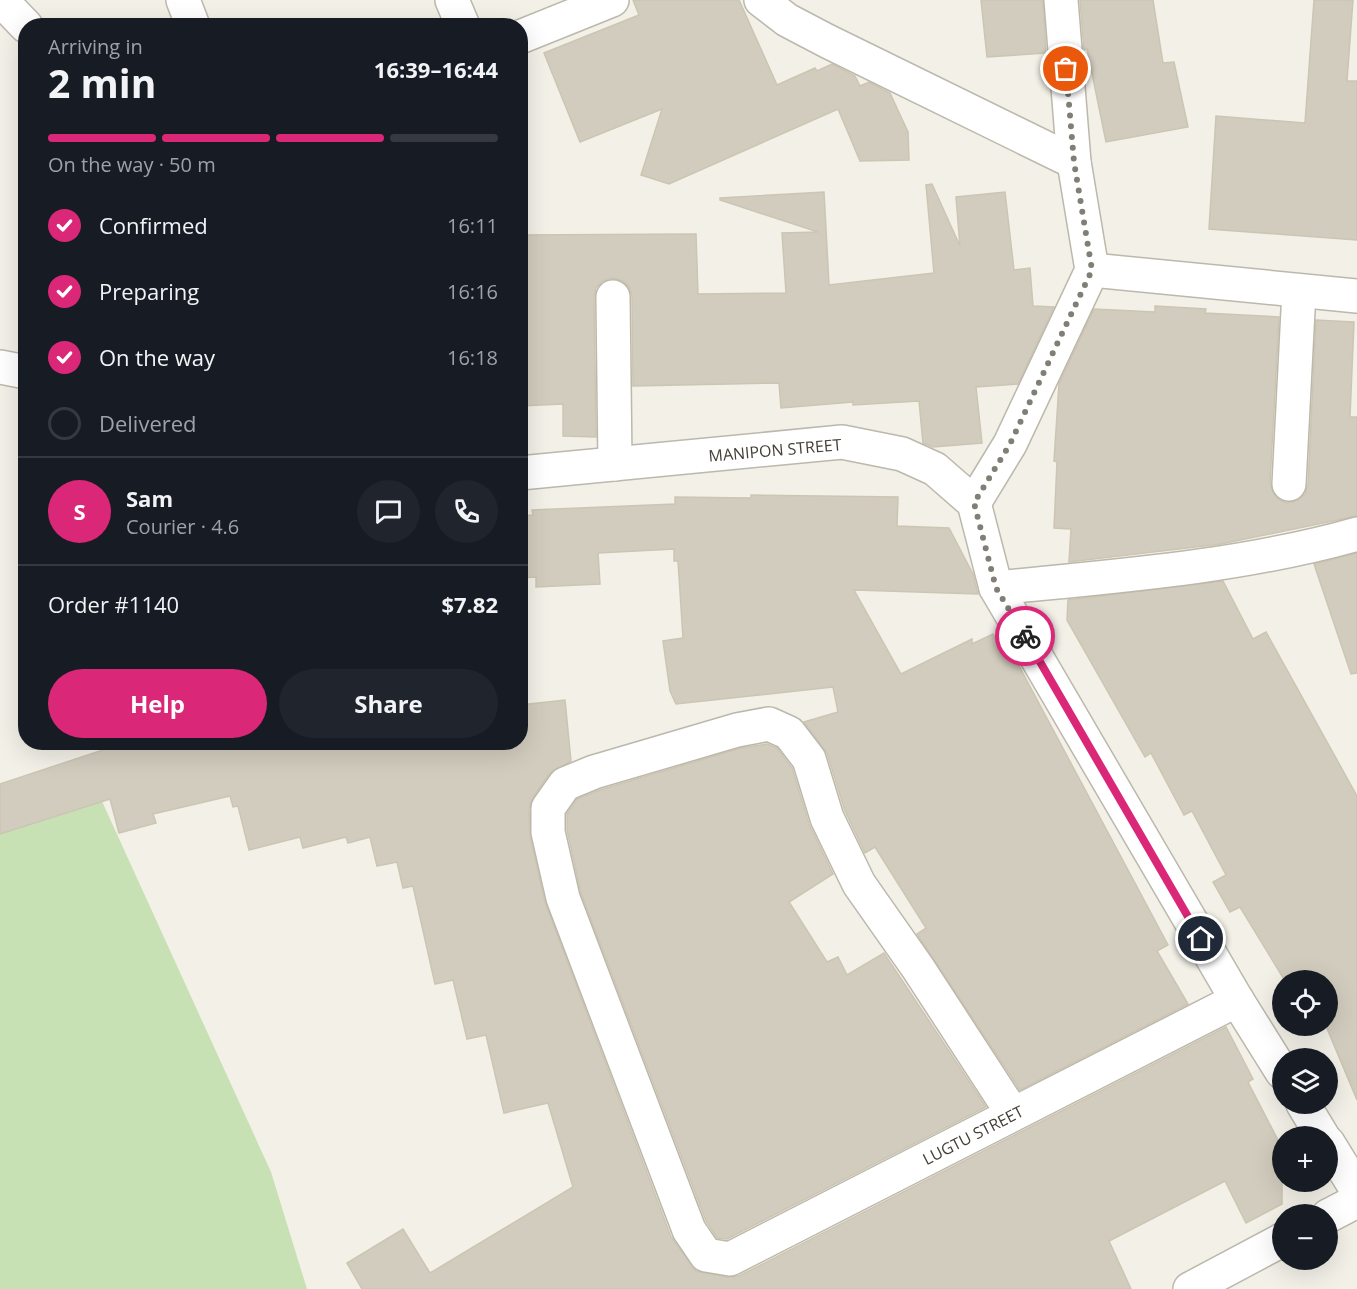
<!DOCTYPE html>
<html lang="en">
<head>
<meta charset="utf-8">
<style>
	:root { --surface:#171b24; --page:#20242c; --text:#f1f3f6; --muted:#9ea1a6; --line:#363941; --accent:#db2777 }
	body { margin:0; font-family:"Open Sans",sans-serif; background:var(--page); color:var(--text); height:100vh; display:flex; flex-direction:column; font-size:22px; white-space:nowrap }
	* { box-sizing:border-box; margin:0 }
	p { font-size:20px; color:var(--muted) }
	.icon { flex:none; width:33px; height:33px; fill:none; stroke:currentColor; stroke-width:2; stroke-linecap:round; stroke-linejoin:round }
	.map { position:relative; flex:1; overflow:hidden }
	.details { position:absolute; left:18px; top:18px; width:510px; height:732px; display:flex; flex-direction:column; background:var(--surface); border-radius:24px; box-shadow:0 6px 24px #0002 }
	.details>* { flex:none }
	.controls { position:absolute; left:1272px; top:970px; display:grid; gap:12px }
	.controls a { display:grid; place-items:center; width:66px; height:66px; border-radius:50%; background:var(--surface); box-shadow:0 6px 24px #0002; font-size:30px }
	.pin { position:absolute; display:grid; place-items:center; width:51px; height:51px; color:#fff; margin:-26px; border:3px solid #fff; border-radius:50%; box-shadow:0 2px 6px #0007 }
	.courier { position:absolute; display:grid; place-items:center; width:60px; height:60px; margin:-30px; border:4px solid #db2777; border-radius:50%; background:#fff; color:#222; box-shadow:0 2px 8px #0007 }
	.overview em { font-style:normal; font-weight:700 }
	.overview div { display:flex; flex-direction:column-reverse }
	.overview { display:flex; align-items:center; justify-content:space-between; height:102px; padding:0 30px }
	h1 { font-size:39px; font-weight:700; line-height:45px }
	.bar { display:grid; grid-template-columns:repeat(4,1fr); gap:9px 6px; align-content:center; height:72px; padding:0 30px }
	.bar i { height:8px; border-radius:4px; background:var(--line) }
	.bar .current { background:var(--accent) }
	.bar p { grid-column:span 4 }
	.line { display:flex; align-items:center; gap:15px; padding:0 30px; border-top:2px solid var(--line) }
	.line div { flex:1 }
	.round { display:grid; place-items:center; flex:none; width:63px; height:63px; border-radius:32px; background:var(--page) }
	ol { padding:0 30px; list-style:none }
	li { display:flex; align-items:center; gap:18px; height:66px }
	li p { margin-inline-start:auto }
	li .icon { padding:6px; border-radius:50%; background:var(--accent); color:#fff; stroke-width:4 }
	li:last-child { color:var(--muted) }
	li i { width:33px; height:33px; border:3px solid var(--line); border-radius:50% }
	.primary-button { display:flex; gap:12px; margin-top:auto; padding:12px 30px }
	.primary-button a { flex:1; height:69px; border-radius:36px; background:var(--accent); color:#fff; font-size:24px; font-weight:700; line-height:69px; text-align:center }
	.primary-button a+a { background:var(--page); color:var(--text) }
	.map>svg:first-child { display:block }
	.green { fill:#c8e1b4 }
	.building { fill:#d2ccbe; stroke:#ccc5b2; stroke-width:1.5 }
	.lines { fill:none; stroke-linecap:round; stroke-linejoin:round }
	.minor-casing { stroke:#bcb8ab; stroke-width:36 }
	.minor { stroke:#fff; stroke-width:33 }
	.done { stroke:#817e75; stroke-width:6; stroke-dasharray:0 10.8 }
	.route { stroke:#db2777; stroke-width:8 }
	.labels { text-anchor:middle; stroke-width:4.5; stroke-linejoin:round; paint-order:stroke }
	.street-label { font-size:16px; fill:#444037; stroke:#fff }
</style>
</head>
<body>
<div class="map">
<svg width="1357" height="1289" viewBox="0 0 1357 1289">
	<rect width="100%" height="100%" fill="#f2f0e7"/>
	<path class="green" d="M95,786L271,1172L307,1289H0V824Z"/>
	<g class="building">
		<path d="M633,0H739L777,85L815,68L817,71L832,64L855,76L860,86L869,82L890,93L908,132L909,160L860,161L838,109L669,184L641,175L662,109L580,142L544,53L639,15Z"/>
		<path d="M981,0H1043L1046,53L987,57Z"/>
		<path d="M1080,0H1153L1163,63L1174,62L1188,127L1106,142L1087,49L1084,50Z"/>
		<path d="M1314,0H1353L1347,81H1357V240L1209,229L1216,116L1305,123Z"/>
		<path d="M932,184L960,246L956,197L1005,192L1014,270L1030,268L1033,306L1054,307L1018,384L976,387L982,443L933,447L923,443L919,401L853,405V402L781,408L779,383L633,386L632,296L629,287L623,281L613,278L603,281L596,288L594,297L596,437L563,436V404L520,406V235L696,234L698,294L786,293L782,233L818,232L720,200V198L824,192L829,285L934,273L926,185Z"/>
		<path d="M1155,306L1206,309L1205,313L1279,317L1270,483L1273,493L1278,499L1287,503L1298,500L1305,494L1308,485L1316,320L1354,322L1350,417H1357V516L1221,544L1069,562L1071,529L1054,528L1057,462L1054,461L1059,384L1094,309L1155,312Z"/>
		<path d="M751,495L898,497L897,526L949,528L973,574L978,594L854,590L901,674L972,639V644L993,634L1003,655L1011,651L1168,945L1157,951L1188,1004L1020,1090L917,934L926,928L875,847L865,853L845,811L827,753L804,722L838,712L833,687L676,704L670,691L663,641L683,638L678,561H674V549L598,553L600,584L536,587V577L520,578V516L533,515L532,510L675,504V497L751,498Z"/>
		<path d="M1357,553V673L1351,674L1314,564Z"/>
		<path d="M1223,581L1253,639L1266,632L1357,796V1100L1326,1026L1328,981H1285L1240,907L1230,912L1213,882L1226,875L1192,811L1184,815L1151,753L1145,757L1067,620L1068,600Z"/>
		<path d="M565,700L571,761L550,773L533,797L529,808L530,836L545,902L671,1237L696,1271L727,1277L739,1276L1226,1027L1253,1079L1248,1082L1282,1148V1204L1246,1223L1225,1181L1109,1241L1131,1289H362L347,1263L403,1229L430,1273L573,1187L548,1103L504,1113L486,1035L467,1039L453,980L435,984L413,886L403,888L397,862L377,866L370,837L348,843L346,837L303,848L300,837L249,850L238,806L233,807L230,796L153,814L156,823L119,833L110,799L0,834V784L127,742H520V705Z"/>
		<path d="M767,744L777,748L792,768L809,824L833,874L789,902L827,962L838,957L847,975L884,953L986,1107L727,1239L717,1238L706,1221L581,893L567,830V814L577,799L600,790L741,748Z"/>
	</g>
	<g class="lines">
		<g class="minor-casing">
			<g id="minor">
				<path d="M1,0L26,26"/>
				<path d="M183,0L193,26"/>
				<path d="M452,0L463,26"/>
				<path d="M761,0L787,20L827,41L1074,162"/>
				<path d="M520,37L612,0"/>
				<path d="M1092,270L1357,296"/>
				<path d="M613,297L615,464"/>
				<path d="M0,367L26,372"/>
				<path d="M520,473L842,442L902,454L935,469L974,503L996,588L1237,1000L1282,1072"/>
				<path d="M1289,484L1299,291"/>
				<path d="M974,503L1010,444L1092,270L1074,162L1061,0"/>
				<path d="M996,588C1116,576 1241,567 1357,534"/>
				<path d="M1303,1104L1323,1137"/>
				<path d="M1013,1114L918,968L859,884L827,818L809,759L789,733L769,724L737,730L594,772L565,784L548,808V832L563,898L689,1230L706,1255L730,1259L1237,1000"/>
				<path d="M1328,1143L1357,1190"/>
				<path d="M1328,1216L1357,1201"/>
				<path d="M1190,1289L1282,1240"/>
			</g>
		</g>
		<use href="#minor" class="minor"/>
	</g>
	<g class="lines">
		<path class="done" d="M1025,636L996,588L974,503L1010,444L1092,270L1074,162L1066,69"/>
		<path class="route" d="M1025,636L1201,939"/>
	</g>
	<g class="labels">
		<g class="street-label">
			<text transform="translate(775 450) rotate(-5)" y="6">MANIPON STREET</text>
			<text transform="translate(973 1135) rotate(-27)" y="6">LUGTU STREET</text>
		</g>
	</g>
</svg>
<div class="controls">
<a><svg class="icon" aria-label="locate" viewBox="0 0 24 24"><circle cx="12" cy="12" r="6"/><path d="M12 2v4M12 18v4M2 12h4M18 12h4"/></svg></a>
<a><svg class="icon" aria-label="layers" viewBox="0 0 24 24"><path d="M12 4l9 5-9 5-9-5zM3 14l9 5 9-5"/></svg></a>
<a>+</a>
<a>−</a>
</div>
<div class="pin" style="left:1066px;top:69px;background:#ea580c"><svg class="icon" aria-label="bag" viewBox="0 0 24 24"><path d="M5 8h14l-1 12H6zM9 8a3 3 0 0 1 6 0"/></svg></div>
<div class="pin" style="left:1201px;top:939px;background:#1f2937"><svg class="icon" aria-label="home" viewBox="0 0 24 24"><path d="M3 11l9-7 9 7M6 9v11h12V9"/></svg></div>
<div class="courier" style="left:1025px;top:636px"><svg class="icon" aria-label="bike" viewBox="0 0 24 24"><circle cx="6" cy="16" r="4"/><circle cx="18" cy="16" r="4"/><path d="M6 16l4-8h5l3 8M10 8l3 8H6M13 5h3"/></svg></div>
<section class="details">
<div class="overview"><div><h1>2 min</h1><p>Arriving in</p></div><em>16:39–16:44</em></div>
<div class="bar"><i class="current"></i><i class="current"></i><i class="current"></i><i></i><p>On the way · 50 m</p></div>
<ol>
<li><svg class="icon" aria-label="check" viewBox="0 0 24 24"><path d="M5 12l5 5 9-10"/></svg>Confirmed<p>16:11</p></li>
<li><svg class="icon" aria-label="check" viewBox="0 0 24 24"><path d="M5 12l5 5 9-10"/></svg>Preparing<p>16:16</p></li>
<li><svg class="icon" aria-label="check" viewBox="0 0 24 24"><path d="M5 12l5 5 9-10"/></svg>On the way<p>16:18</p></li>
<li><i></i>Delivered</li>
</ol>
<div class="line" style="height:108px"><b class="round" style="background:var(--accent);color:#fff">S</b><div><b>Sam</b><p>Courier · 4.6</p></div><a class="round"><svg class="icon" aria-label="chat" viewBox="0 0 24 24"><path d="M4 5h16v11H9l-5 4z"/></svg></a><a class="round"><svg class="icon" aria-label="phone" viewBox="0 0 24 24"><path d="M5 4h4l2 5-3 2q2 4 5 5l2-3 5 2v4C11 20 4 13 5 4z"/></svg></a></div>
<div class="line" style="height:78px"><div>Order #1140</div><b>$7.82</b></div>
<div class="primary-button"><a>Help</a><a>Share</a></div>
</section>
</div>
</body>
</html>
